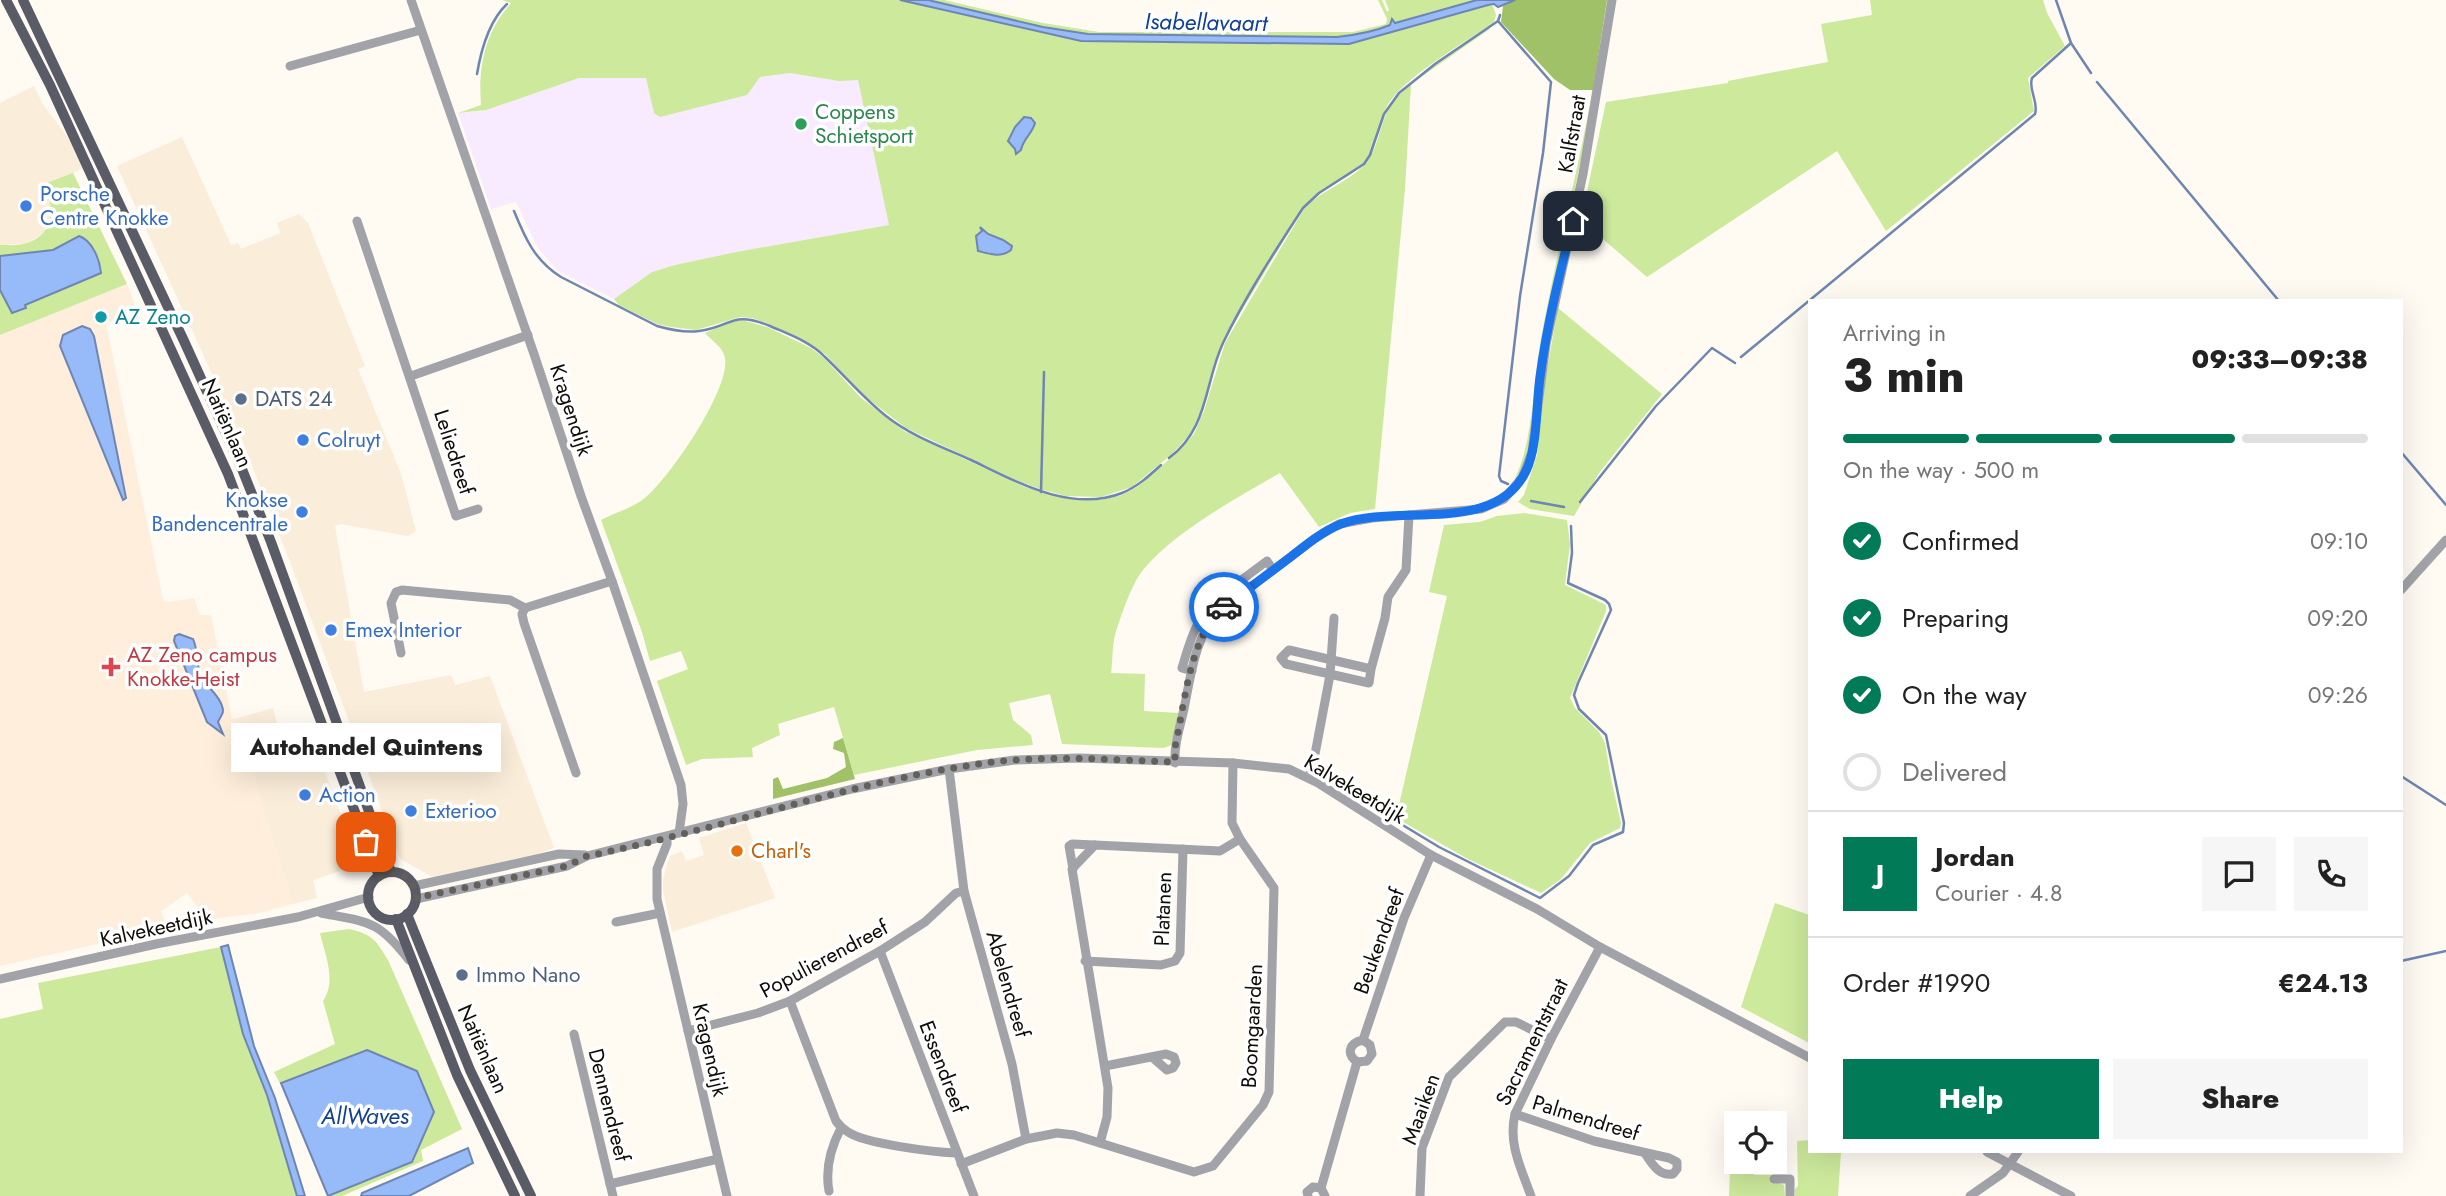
<!DOCTYPE html>
<html lang="en">
<head>
<meta charset="utf-8">
<style>
	:root { --surface:#fff; --page:#f6f6f6; --text:#222; --muted:#767676; --line:#e0e0e0; --accent:#007a57 }
	body { margin:0; font-family:Jost,sans-serif; background:var(--page); color:var(--text); height:100vh; display:flex; flex-direction:column; font-size:26px; white-space:nowrap }
	* { box-sizing:border-box; margin:0 }
	p { font-size:23px; color:var(--muted) }
	.icon { flex:none; width:38px; height:38px; fill:none; stroke:currentColor; stroke-width:2; stroke-linecap:round; stroke-linejoin:round }
	.map { position:relative; flex:1; overflow:hidden }
	.panel { position:absolute; left:1808px; top:299px; width:595px; height:854px; display:flex; flex-direction:column; background:var(--surface); border-radius:0px; box-shadow:0 7px 28px #0002 }
	.panel>* { flex:none }
	.controls { position:absolute; left:1724px; top:1111px; display:grid; gap:14px }
	.controls a { display:grid; place-items:center; width:63px; height:63px; border-radius:0px; background:var(--surface); box-shadow:0 7px 28px #0002; font-size:35px }
	.pin { position:absolute; display:grid; place-items:center; width:60px; height:60px; color:#fff; margin:-30px; border-radius:14px; box-shadow:0 4px 10px #0006 }
	.courier { position:absolute; display:grid; place-items:center; width:70px; height:70px; margin:-35px; border:5px solid #1a73e8; border-radius:50%; background:#fff; color:#222; box-shadow:0 2px 9px #0007 }
	.bubble { position:absolute; height:49px; border-radius:0px; background:var(--surface); box-shadow:0 7px 28px #0002; font-size:23px; font-weight:800; line-height:49px; text-align:center }
	.head em { font-style:normal; font-weight:800 }
	.head div { display:flex; flex-direction:column-reverse }
	.head { display:flex; align-items:center; justify-content:space-between; height:119px; padding:0 35px }
	h1 { font-size:46px; font-weight:800; line-height:52px }
	.bar { display:grid; grid-template-columns:repeat(4,1fr); gap:10px 7px; align-content:center; height:84px; padding:0 35px }
	.bar i { height:9px; border-radius:5px; background:var(--line) }
	.bar .current { background:var(--accent) }
	.bar p { grid-column:span 4 }
	.line { display:flex; align-items:center; gap:18px; padding:0 35px; border-top:2px solid var(--line) }
	.line div { flex:1 }
	.round { display:grid; place-items:center; flex:none; width:74px; height:74px; border-radius:0px; background:var(--page) }
	ol { padding:0 35px; list-style:none }
	li { display:flex; align-items:center; gap:21px; height:77px }
	li p { margin-inline-start:auto }
	li .icon { padding:7px; border-radius:50%; background:var(--accent); color:#fff; stroke-width:4 }
	li:last-child { color:var(--muted) }
	li i { width:38px; height:38px; border:4px solid var(--line); border-radius:50% }
	.button { display:flex; gap:14px; margin-top:auto; padding:14px 35px }
	.button a { flex:1; height:80px; border-radius:0px; background:var(--accent); color:#fff; font-size:28px; font-weight:800; line-height:80px; text-align:center }
	.button a+a { background:var(--page); color:var(--text) }
	.map>svg:first-child { display:block }
	.built { fill:#faedd9 }
	.industrial { fill:#f9ebff }
	.medical { fill:#feeedb }
	.green { fill:#cce99c }
	.forest { fill:#a1c168 }
	.water { fill:#97baf9; stroke:#6e86b1; stroke-width:2 }
	.lines { fill:none; stroke-linecap:round; stroke-linejoin:round }
	.stream { stroke:#6e86b1; stroke-width:2.5 }
	.minor { stroke:#a1a3a9; stroke-width:9 }
	.major { stroke:#595c66; stroke-width:10 }
	.done { stroke:#635f5a; stroke-width:7; stroke-dasharray:0 12.6 }
	.route { stroke:#1a73e8; stroke-width:9 }
	.leisure-dot { fill:#2e9e5b; stroke:#fff; stroke-width:2.5 }
	.shop-dot { fill:#3f7fe0; stroke:#fff; stroke-width:2.5 }
	.culture-dot { fill:#0f9aa8; stroke:#fff; stroke-width:2.5 }
	.service-dot { fill:#5c6f8a; stroke:#fff; stroke-width:2.5 }
	.health-dot { fill:#e0444e; stroke:#fff; stroke-width:2.5 }
	.food-dot { fill:#e8710a; stroke:#fff; stroke-width:2.5 }
	.labels { text-anchor:middle; stroke-width:7; stroke-linejoin:round; paint-order:stroke }
	.leisure-label { font-size:21px; fill:#27864d; stroke:#fff; text-anchor:start }
	.street-label { font-size:21px; fill:#0f0c08; stroke:#fff }
	.shop-label { font-size:21px; fill:#366cbe; stroke:#fff; text-anchor:start }
	.culture-label { font-size:21px; fill:#0d838f; stroke:#fff; text-anchor:start }
	.service-label { font-size:21px; fill:#4e5e75; stroke:#fff; text-anchor:start }
	.health-label { font-size:21px; fill:#be3a42; stroke:#fff; text-anchor:start }
	.food-label { font-size:21px; fill:#c56008; stroke:#fff; text-anchor:start }
	.water-label { font-size:23px; font-style:italic; fill:#123f96; stroke:#fff }
</style>
</head>
<body>
<div class="map">
<svg width="2446" height="1196" viewBox="0 0 2446 1196">
	<rect width="100%" height="100%" fill="#fffaf2"/>
	<g class="built">
		<path d="M34,86L43,105L83,157L88,166L73,173L49,195L52,215L43,234L25,244L0,245V103Z"/>
		<path d="M182,137L231,245L238,243L241,249L280,233L277,223L299,214L308,223L365,366L358,369L401,474L416,531L408,536L340,524L335,526L364,692L451,675L455,685L490,676L554,848L527,858L433,877L400,859L289,559L240,435L117,166Z"/>
		<path d="M273,708L280,734L307,725L360,864L313,880L317,898L293,904L268,825L238,718Z"/>
		<path d="M746,823L775,898L672,932L663,890V879L670,856L682,851L686,861L704,855L699,838Z"/>
	</g>
	<path class="industrial" d="M790,73L839,81L858,79L889,225L736,252L675,265L652,272L614,299L558,271L537,247L516,202L491,209L458,113L482,111L579,78L646,77L654,113L760,77Z"/>
	<path class="medical" d="M127,284L137,310L106,324L163,600L169,602L194,598L200,615H211L232,719L238,718L268,825L293,904L259,913L211,919L206,917L187,893L161,911L164,919V926L159,930L0,966V335Z"/>
	<g class="green">
		<path d="M502,0H900L1081,41L1349,44L1488,5L1493,6L1496,15L1494,22C1466,42 1411,73 1391,100C1377,118 1379,147 1363,164C1347,181 1322,186 1303,208L1223,342L1213,368L1200,418L1192,432L1172,454L1132,487L1101,497L1066,496L1040,489L1011,478L906,428L863,395L826,355L811,344L769,324L752,318L740,317L696,330L671,327L657,324L619,305L614,299L652,272L675,265L736,252L889,225L858,80L839,81L790,73L760,77L747,95L660,117L654,113L646,78H579L486,110L458,113L481,105C478,66 485,32 511,3Z"/>
		<path d="M928,0H944L1043,23L1099,32H1353L1386,24L1387,19L1378,0H1382L1387,12L1389,10L1385,0H1477L1423,14L1356,35L1337,37L1088,34L1043,27Z"/>
		<path d="M1607,0H1609L1589,122L1542,345L1528,452L1518,478L1514,480C1534,440 1532,389 1540,345C1560,230 1593,117 1607,0Z"/>
		<path d="M1870,0H2043L2047,13L2065,46L2028,78L2034,111L1886,231L1837,151L1647,277L1581,220L1606,102L1728,83V81L1828,62L1821,24L1872,15Z"/>
		<path d="M1491,28L1411,84L1405,189L1375,509L1350,513L1319,527L1280,473C1237,498 1175,531 1143,570C1132,583 1120,618 1115,635C1112,646 1113,660 1111,673L1145,674L1144,711L1179,713L1171,745L1164,748L1062,744L1050,694L1009,703L1013,720L1031,735L1033,745L977,750L854,775L834,707L778,724L780,735L752,748L753,757L702,759L686,765L657,681L688,669L681,651L650,661L642,632L601,520C614,513 629,509 641,501C666,484 731,389 725,358C723,347 712,341 705,333L728,323L742,320L767,327L811,348L823,357L860,397L904,431L1025,487L1065,498L1101,500L1122,495L1137,487L1173,456L1194,434L1204,411L1225,343L1304,209C1323,189 1349,182 1364,165C1379,149 1379,125 1390,106C1400,89 1473,34 1491,28Z"/>
		<path d="M73,173L127,284L0,335V245C9,245 19,246 27,243C56,234 54,205 44,184Z"/>
		<path d="M1558,308L1662,394L1599,473L1574,516L1530,509L1518,502L1524,495L1537,455L1546,375Z"/>
		<path d="M1524,513L1567,520L1570,544L1565,585L1606,605V611L1570,698L1575,708L1599,732L1605,743L1611,779L1621,823L1620,828L1590,843L1561,879L1541,893L1468,859L1396,818L1447,596L1429,592L1444,525L1480,522L1497,516Z"/>
		<path d="M1775,903L1809,915V1043L1741,1007Z"/>
		<path d="M349,929C372,934 376,940 388,960L462,1129L421,1150L423,1161L342,1196H327L285,1093L274,1072L335,1044L323,1001C337,981 325,955 320,933Z"/>
		<path d="M221,947L243,1034L267,1095L297,1196H0V1019L43,1009L38,983Z"/>
		<path d="M1809,1140L1810,1152H1841L1838,1196H1795V1189L1798,1186L1797,1141Z"/>
		<path d="M1730,1169L1753,1171L1754,1175H1773L1779,1183L1784,1185L1785,1196H1729Z"/>
	</g>
	<g class="forest">
		<path d="M1515,0H1607L1593,90H1570L1554,79L1501,22L1503,6Z"/>
		<path d="M843,738L855,779L773,799V779L778,777L783,789L827,778L846,767L844,753L833,749L834,742Z"/>
	</g>
	<g class="water">
		<path d="M900,0H928L1043,27L1088,34L1337,37C1356,35 1373,32 1390,25L1392,19L1395,23L1477,0H1515L1498,7L1494,4L1488,5L1349,44L1081,41Z"/>
		<path d="M1024,117L1031,118L1035,123C1032,134 1023,139 1021,150L1016,154L1015,149L1008,141L1015,127Z"/>
		<path d="M980,227L988,234L1003,240L1012,246L1011,250C1001,258 990,254 978,251L976,236L982,231Z"/>
		<path d="M79,236C92,240 100,260 101,273L25,305L26,308L12,313L0,290V256L53,250Z"/>
		<path d="M82,326L90,329L94,336L126,498L123,500L60,346L63,335Z"/>
		<path d="M179,634L193,639C199,652 195,665 202,678C208,688 219,695 222,706C225,713 221,715 218,722L223,734L207,722L174,641L175,636Z"/>
		<path d="M228,945L254,1046L275,1098L305,1196H297L267,1095L243,1034L221,947Z"/>
		<path d="M367,1050L417,1071L434,1112L412,1162L328,1196L281,1083Z"/>
		<path d="M468,1148L473,1163L409,1196H361L362,1193Z"/>
	</g>
	<g class="lines">
		<g class="stream">
			<path d="M2056,0L2071,43L2091,73"/>
			<path d="M1498,21L1551,82L1543,153L1520,296L1499,476L1501,481L1508,484"/>
			<path d="M477,74C481,50 489,21 507,4"/>
			<path d="M2097,82L2279,301"/>
			<path d="M514,211C525,238 535,261 561,277L657,326C671,330 684,333 699,331C732,327 731,310 770,326C788,334 811,342 825,357C846,377 863,398 886,416C911,436 942,447 971,460C1017,482 1071,513 1122,493C1137,487 1149,476 1161,465"/>
			<path d="M1741,357L2035,114C2039,102 2028,90 2032,78L2071,43"/>
			<path d="M2401,452L2446,505"/>
			<path d="M1169,458C1209,428 1204,384 1223,343C1245,297 1275,251 1303,208L1319,193L1364,164L1370,155L1384,114L1399,93L1435,64L1498,21L1500,15"/>
			<path d="M1041,492L1044,372"/>
			<path d="M1531,501L1564,507"/>
			<path d="M1580,502L1656,406L1712,348L1735,363"/>
			<path d="M2401,776L2446,805"/>
			<path d="M1391,818L1439,847L1540,898L1569,876L1593,845L1623,832L1624,823L1606,735L1579,709L1574,695L1578,683L1611,610L1609,604L1605,600L1568,583L1572,553L1571,526"/>
			<path d="M2401,961L2446,951"/>
		</g>
		<g class="minor">
			<path d="M411,0L534,354L581,496L612,581L681,785L683,804L679,833"/>
			<path d="M290,66L421,30"/>
			<path d="M357,221L456,516L478,509"/>
			<path d="M411,376L528,335"/>
			<path d="M2401,590L2446,540"/>
			<path d="M525,608L522,614L524,623L576,773"/>
			<path d="M401,653L391,603L396,592L402,590L510,600L525,608L612,581"/>
			<path d="M1371,669L1289,650L1281,658L1286,664L1369,683L1371,669L1385,618L1388,597L1406,570L1409,515"/>
			<path d="M1192,671L1182,668C1189,644 1196,620 1213,601L1267,561L1273,570"/>
			<path d="M1175,763C1174,744 1180,727 1184,709C1191,675 1195,633 1222,609L1314,539L1339,524L1372,518L1481,509L1504,499L1522,478L1532,452L1546,344L1583,174L1612,0"/>
			<path d="M949,769L964,891L1012,1064L1026,1139L961,1164"/>
			<path d="M1308,777L1312,770L1330,675L1334,618"/>
			<path d="M667,837V844L657,869V899L727,1196"/>
			<path d="M1073,869L1069,846L1072,844L1095,845"/>
			<path d="M414,886L559,854L585,855"/>
			<path d="M416,899L567,866L587,856L852,789L949,769L1015,760L1079,758L1233,763L1289,769L1318,783L1431,855L1537,909L1600,947L1810,1058"/>
			<path d="M321,913C369,922 378,920 409,960"/>
			<path d="M616,922L660,913"/>
			<path d="M880,951L974,1196"/>
			<path d="M1085,961L1161,965L1175,961L1180,953L1183,849"/>
			<path d="M0,979L156,944L298,917L369,897"/>
			<path d="M790,1001L836,1121C839,1125 843,1129 848,1132C866,1144 933,1152 956,1153"/>
			<path d="M688,1031L758,1013L790,1001L880,951L925,922L956,893L964,891"/>
			<path d="M574,1034L613,1196"/>
			<path d="M1363,1040L1370,1045L1372,1054L1367,1061L1357,1062C1346,1054 1349,1043 1363,1040L1404,918L1431,855"/>
			<path d="M1105,1066L1166,1054L1174,1057L1176,1063L1173,1068L1167,1070L1152,1057"/>
			<path d="M1515,1114L1594,1141L1669,1158L1677,1162V1169L1673,1174C1659,1176 1653,1165 1646,1155"/>
			<path d="M1026,1139L1057,1133L1074,1135L1194,1172L1213,1166L1263,1105L1269,1092L1274,888L1240,839L1232,823L1233,763"/>
			<path d="M1100,1143L1107,1117L1108,1088L1072,869L1095,845L1220,851L1240,839"/>
			<path d="M1987,1152L2071,1196"/>
			<path d="M1774,1179H1790V1196"/>
			<path d="M610,1184L718,1159"/>
			<path d="M1321,1188L1357,1062"/>
			<path d="M829,1191C825,1169 831,1147 841,1128"/>
			<path d="M1308,1196L1307,1192L1313,1187L1321,1188L1325,1196"/>
			<path d="M1420,1196L1422,1148L1449,1077L1505,1022H1516L1551,1039"/>
			<path d="M1531,1196C1521,1168 1508,1144 1515,1114L1551,1039L1600,947"/>
			<path d="M1970,1196L2003,1173L2018,1152"/>
		</g>
		<g class="major">
			<path d="M6,0L50,85L228,474L379,876"/>
			<path d="M23,0L184,341L242,469L271,542L391,872"/>
			<circle cx="392" cy="896" r="24"/>
			<path d="M407,914L470,1070L531,1196"/>
			<path d="M396,919L457,1075L515,1196"/>
		</g>
	</g>
	<g class="lines">
		<path class="done" d="M366,842L379,876C399,867 415,878 416,898L567,866L587,856C719,830 846,783 979,764C1044,754 1109,760 1175,762V747C1185,705 1189,636 1224,607"/>
		<path class="route" d="M1224,607C1247,590 1269,573 1292,556C1307,544 1323,531 1341,524C1397,503 1495,536 1526,471C1538,446 1536,405 1540,377C1547,324 1560,272 1573,221"/>
	</g>
	<circle class="leisure-dot" cx="801" cy="124" r="7"/>
	<g class="shop-dot">
		<circle cx="26" cy="206" r="7"/>
		<circle cx="303" cy="440" r="7"/>
		<circle cx="302" cy="512" r="7"/>
		<circle cx="331" cy="630" r="7"/>
		<circle cx="305" cy="795" r="7"/>
		<circle cx="411" cy="811" r="7"/>
	</g>
	<circle class="culture-dot" cx="101" cy="317" r="7"/>
	<g class="service-dot">
		<circle cx="241" cy="399" r="7"/>
		<circle cx="462" cy="975" r="7"/>
	</g>
	<path class="health-dot" d="M107.5 656.5h7v7h7v7h-7v7h-7v-7h-7v-7h7z"/>
	<circle class="food-dot" cx="737" cy="851" r="7"/>
	<g class="labels">
		<g class="leisure-label">
			<text x="815" y="119">Coppens<tspan x="815" dy="24">Schietsport</tspan></text>
		</g>
		<g class="street-label">
			<text transform="translate(1572 134) rotate(-80)" y="7">Kalfstraat</text>
			<text transform="translate(571 410) rotate(72)" y="7">Kragendijk</text>
			<text transform="translate(227 423) rotate(66)" y="7">Natiënlaan</text>
			<text transform="translate(454 452) rotate(72)" y="7">Leliedreef</text>
			<text transform="translate(1355 789) rotate(31)" y="7">Kalvekeetdijk</text>
			<text transform="translate(1163 909) rotate(-88)" y="7">Platanen</text>
			<text transform="translate(156 928) rotate(-12)" y="7">Kalvekeetdijk</text>
			<text transform="translate(1379 941) rotate(-70)" y="7">Beukendreef</text>
			<text transform="translate(824 959) rotate(-28)" y="7">Populierendreef</text>
			<text transform="translate(1008 984) rotate(74)" y="7">Abelendreef</text>
			<text transform="translate(1252 1026) rotate(-87)" y="7">Boomgaarden</text>
			<text transform="translate(1532 1042) rotate(-64)" y="7">Sacramentstraat</text>
			<text transform="translate(483 1049) rotate(66)" y="7">Natiënlaan</text>
			<text transform="translate(710 1050) rotate(77)" y="7">Kragendijk</text>
			<text transform="translate(943 1067) rotate(69)" y="7">Essendreef</text>
			<text transform="translate(609 1105) rotate(76)" y="7">Dennendreef</text>
			<text transform="translate(1421 1109) rotate(-70)" y="7">Maaiken</text>
			<text transform="translate(1586 1118) rotate(17)" y="7">Palmendreef</text>
		</g>
		<g class="shop-label">
			<text x="40" y="201">Porsche<tspan x="40" dy="24">Centre Knokke</tspan></text>
			<text x="317" y="447">Colruyt</text>
			<text x="288" y="507" text-anchor="end">Knokse<tspan x="288" dy="24">Bandencentrale</tspan></text>
			<text x="345" y="637">Emex Interior</text>
			<text x="319" y="802">Action</text>
			<text x="425" y="818">Exterioo</text>
		</g>
		<g class="culture-label">
			<text x="115" y="324">AZ Zeno</text>
		</g>
		<g class="service-label">
			<text x="255" y="406">DATS 24</text>
			<text x="476" y="982">Immo Nano</text>
		</g>
		<g class="health-label">
			<text x="127" y="662">AZ Zeno campus<tspan x="127" dy="24">Knokke-Heist</tspan></text>
		</g>
		<g class="food-label">
			<text x="751" y="858">Charl's</text>
		</g>
		<g class="water-label">
			<text transform="translate(1206 22) rotate(1)" y="8">Isabellavaart</text>
			<text x="365" y="1124">AllWaves</text>
		</g>
	</g>
</svg>
<div class="controls">
<a><svg class="icon" aria-label="locate" viewBox="0 0 24 24"><circle cx="12" cy="12" r="6"/><path d="M12 2v4M12 18v4M2 12h4M18 12h4"/></svg></a>
</div>
<div class="pin" style="left:366px;top:842px;background:#ea580c"><svg class="icon" aria-label="bag" viewBox="0 0 24 24"><path d="M5 8h14l-1 12H6zM9 8a3 3 0 0 1 6 0"/></svg></div>
<div class="pin" style="left:1573px;top:221px;background:#1f2937"><svg class="icon" aria-label="home" viewBox="0 0 24 24"><path d="M3 11l9-7 9 7M6 9v11h12V9"/></svg></div>
<div class="courier" style="left:1224px;top:607px"><svg class="icon" aria-label="car" viewBox="0 0 24 24"><path d="M5 17H2v-5l4-1 3-4h7l3 4 3 1v5h-3M9 17h6M6 11h13"/><circle cx="7" cy="17" r="2"/><circle cx="17" cy="17" r="2"/></svg></div>
<div class="bubble" style="left:231px;top:723px;width:270px">Autohandel Quintens</div>
<section class="panel">
<div class="head"><div><h1>3 min</h1><p>Arriving in</p></div><em>09:33–09:38</em></div>
<div class="bar"><i class="current"></i><i class="current"></i><i class="current"></i><i></i><p>On the way · 500 m</p></div>
<ol>
<li><svg class="icon" aria-label="check" viewBox="0 0 24 24"><path d="M5 12l5 5 9-10"/></svg>Confirmed<p>09:10</p></li>
<li><svg class="icon" aria-label="check" viewBox="0 0 24 24"><path d="M5 12l5 5 9-10"/></svg>Preparing<p>09:20</p></li>
<li><svg class="icon" aria-label="check" viewBox="0 0 24 24"><path d="M5 12l5 5 9-10"/></svg>On the way<p>09:26</p></li>
<li><i></i>Delivered</li>
</ol>
<div class="line" style="height:126px"><b class="round" style="background:var(--accent);color:#fff">J</b><div><b>Jordan</b><p>Courier · 4.8</p></div><a class="round"><svg class="icon" aria-label="chat" viewBox="0 0 24 24"><path d="M4 5h16v11H9l-5 4z"/></svg></a><a class="round"><svg class="icon" aria-label="phone" viewBox="0 0 24 24"><path d="M5 4h4l2 5-3 2q2 4 5 5l2-3 5 2v4C11 20 4 13 5 4z"/></svg></a></div>
<div class="line" style="height:91px"><div>Order #1990</div><b>€24.13</b></div>
<div class="button"><a>Help</a><a>Share</a></div>
</section>
</div>
</body>
</html>
